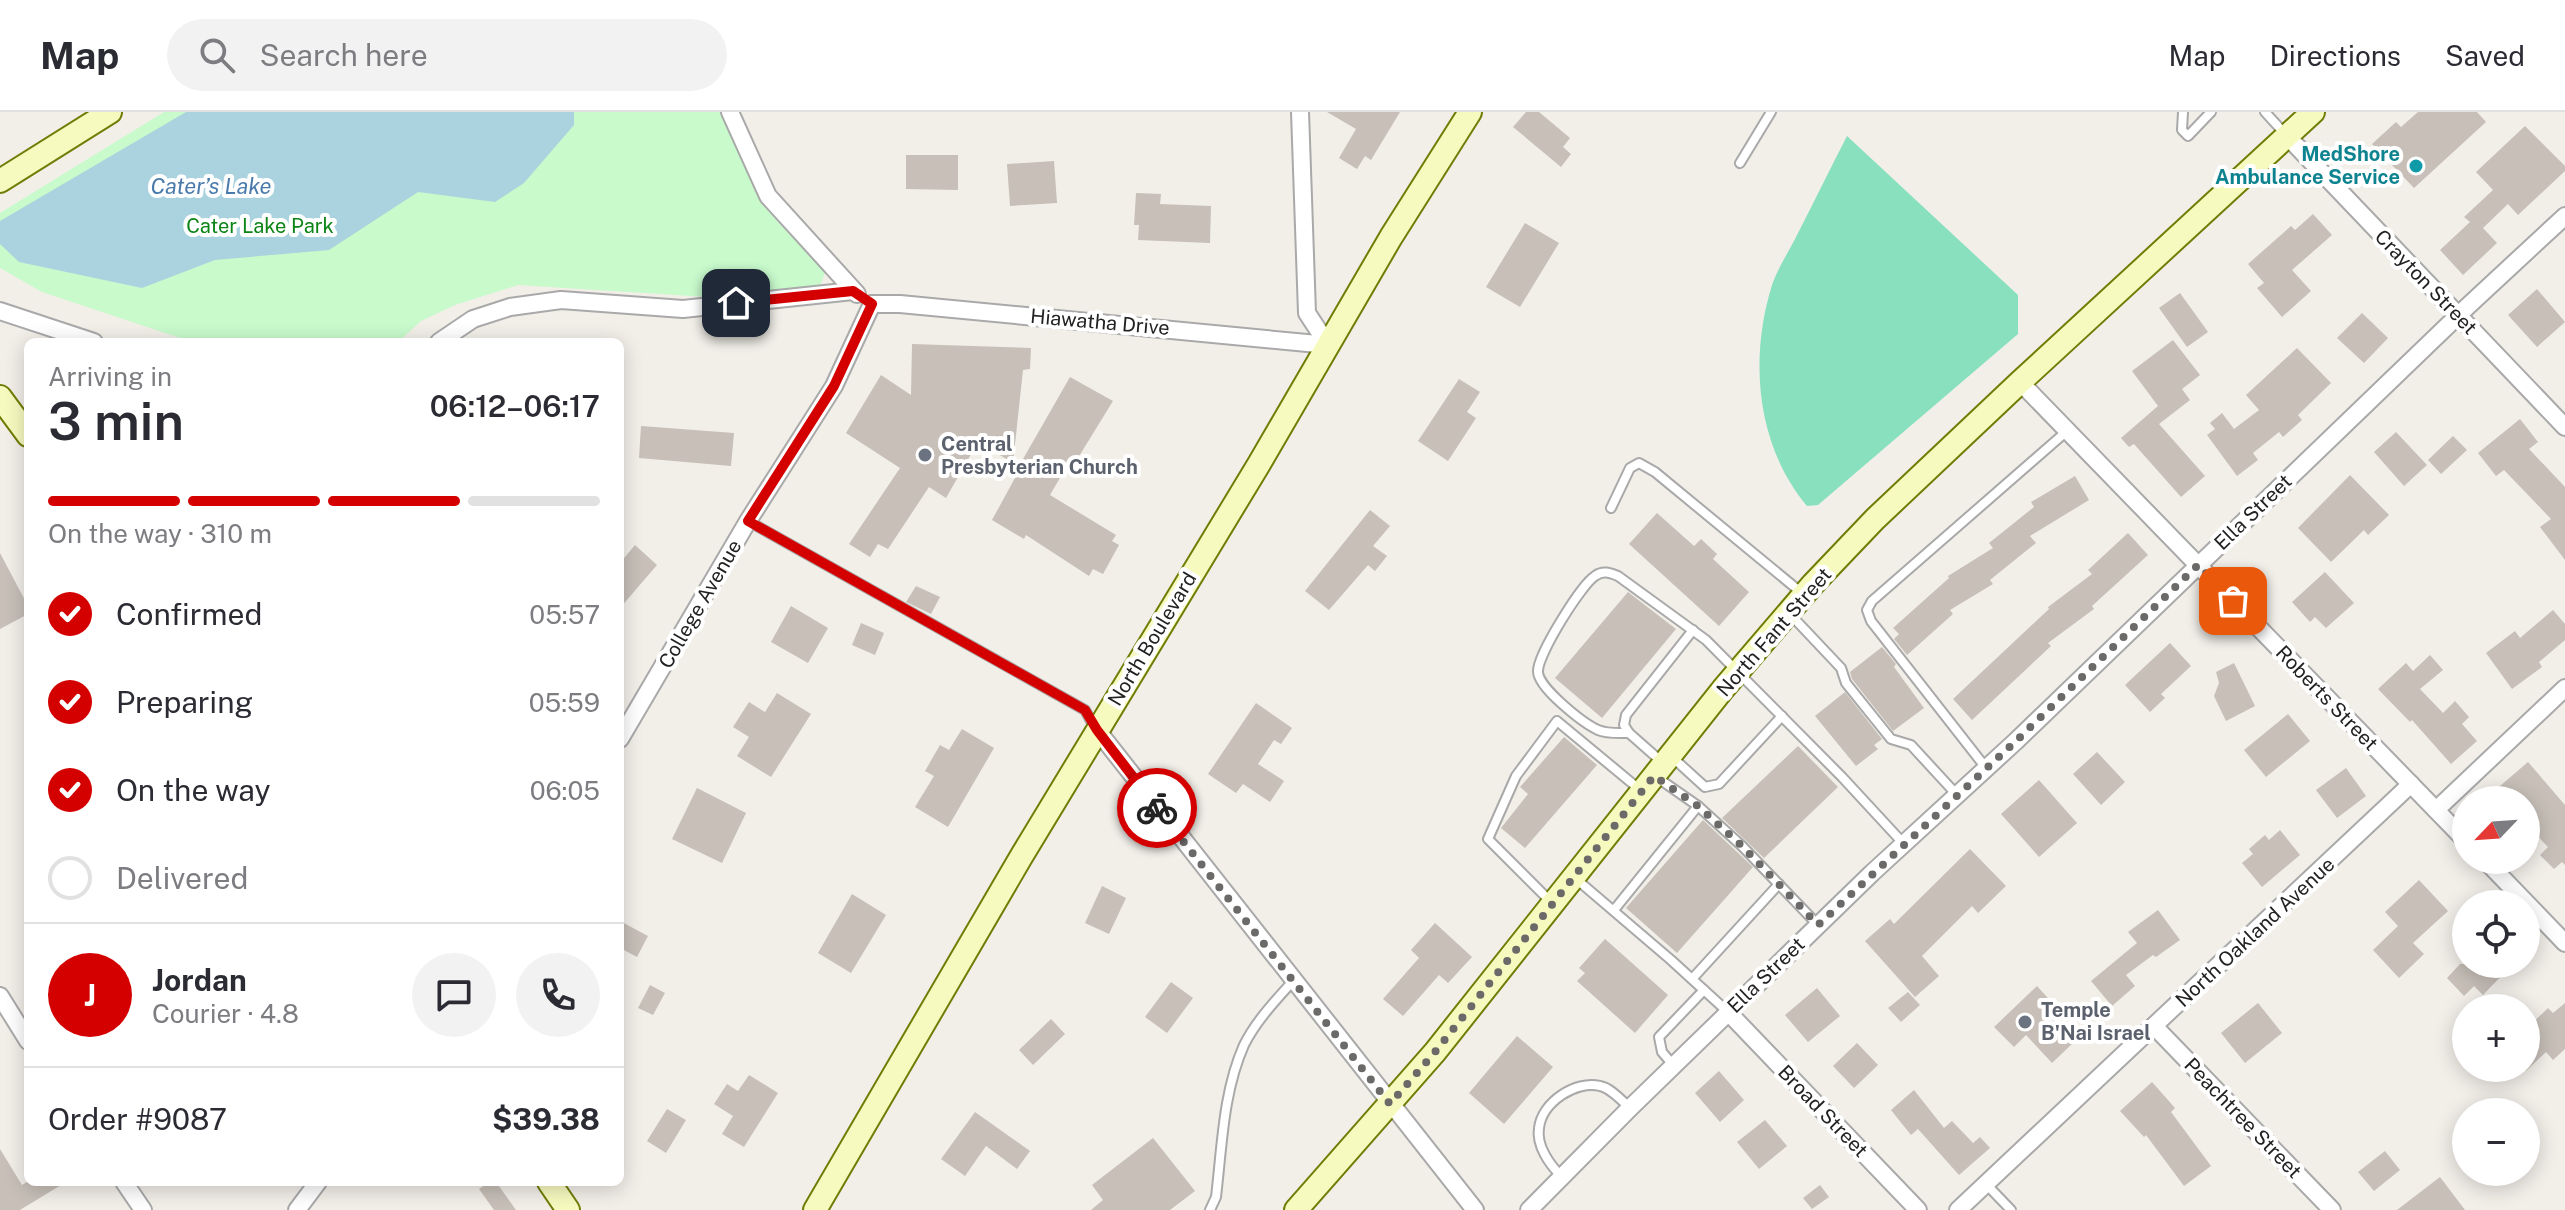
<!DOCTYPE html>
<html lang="en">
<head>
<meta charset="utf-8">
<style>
	:root { --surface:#fff; --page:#f2f2f3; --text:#2b2b33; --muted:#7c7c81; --line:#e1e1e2; --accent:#d40000 }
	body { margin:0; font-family:"Public Sans",sans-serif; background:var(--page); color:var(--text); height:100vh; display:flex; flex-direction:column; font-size:30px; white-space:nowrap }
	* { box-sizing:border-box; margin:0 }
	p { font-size:26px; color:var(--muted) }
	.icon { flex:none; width:44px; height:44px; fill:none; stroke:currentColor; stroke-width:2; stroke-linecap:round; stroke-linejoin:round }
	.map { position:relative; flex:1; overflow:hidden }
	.details { position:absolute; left:24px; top:226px; width:600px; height:848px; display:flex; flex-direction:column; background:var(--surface); border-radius:12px; box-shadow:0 4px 20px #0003 }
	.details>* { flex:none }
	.needle { width:52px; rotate:245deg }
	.controls { position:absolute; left:2452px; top:674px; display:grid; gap:16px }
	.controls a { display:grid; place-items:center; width:88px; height:88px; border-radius:50%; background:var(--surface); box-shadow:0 4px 20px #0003; font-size:40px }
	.pin { position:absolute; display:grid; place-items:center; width:68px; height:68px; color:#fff; margin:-34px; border-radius:16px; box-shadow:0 4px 12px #0006 }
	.courier { position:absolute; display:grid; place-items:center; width:80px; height:80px; margin:-40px; border:6px solid #d40000; border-radius:50%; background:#fff; color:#222; box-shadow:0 2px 10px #0007 }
	.summary em { font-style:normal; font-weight:600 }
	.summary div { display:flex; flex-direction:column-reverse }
	.summary { display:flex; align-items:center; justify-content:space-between; height:136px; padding:0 24px }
	h1 { font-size:52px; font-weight:600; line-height:60px }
	.bar { display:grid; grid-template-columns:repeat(4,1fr); gap:12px 8px; align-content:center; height:96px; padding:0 24px }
	.bar i { height:10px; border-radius:6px; background:var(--line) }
	.bar .selected { background:var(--accent) }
	.bar p { grid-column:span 4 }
	.line { display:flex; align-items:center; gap:20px; padding:0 24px; border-top:2px solid var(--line) }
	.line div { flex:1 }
	.round { display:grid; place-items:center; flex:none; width:84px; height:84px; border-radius:42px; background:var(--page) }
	ol { padding:0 24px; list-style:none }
	li { display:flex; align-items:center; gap:24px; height:88px }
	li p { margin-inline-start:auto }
	li .icon { padding:8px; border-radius:50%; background:var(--accent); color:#fff; stroke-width:4 }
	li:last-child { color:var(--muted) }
	li i { width:44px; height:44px; border:4px solid var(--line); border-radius:50% }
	header { display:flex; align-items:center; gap:48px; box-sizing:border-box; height:112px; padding:0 40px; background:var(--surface); border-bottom:2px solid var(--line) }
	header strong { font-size:38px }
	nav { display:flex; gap:44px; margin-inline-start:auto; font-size:28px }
	.search { width:560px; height:72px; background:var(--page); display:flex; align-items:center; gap:20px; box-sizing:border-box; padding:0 28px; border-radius:44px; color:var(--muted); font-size:30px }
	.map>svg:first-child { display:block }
	.park { fill:#c8facc }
	.pitch { fill:#88e0be }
	.water { fill:#aad3df }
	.building { fill:#c7bfb8 }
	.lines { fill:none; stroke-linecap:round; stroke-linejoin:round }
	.lane-casing { stroke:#a9a9a9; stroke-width:12 }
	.street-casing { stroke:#a9a9a9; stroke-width:20 }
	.secondary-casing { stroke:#707d05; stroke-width:26 }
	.lane { stroke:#fff; stroke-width:8 }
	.street { stroke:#fff; stroke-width:16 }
	.secondary { stroke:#f7fabf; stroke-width:22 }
	.done { stroke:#6b6a68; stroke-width:8; stroke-dasharray:0 14.4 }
	.route { stroke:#d40000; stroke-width:10 }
	.culture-dot { fill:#0f9aa8; stroke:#fff; stroke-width:3 }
	.worship-dot { fill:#6b7280; stroke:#fff; stroke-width:3 }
	.labels { text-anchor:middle; stroke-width:8; stroke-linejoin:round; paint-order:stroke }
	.culture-label { font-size:20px; font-weight:bold; fill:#0d838f; stroke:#fff; text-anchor:end }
	.park-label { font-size:20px; fill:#0c8416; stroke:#fff }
	.street-label { font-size:20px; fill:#222; stroke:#fff }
	.worship-label { font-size:20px; font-weight:bold; fill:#5b616d; stroke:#fff; text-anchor:start }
	.water-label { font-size:22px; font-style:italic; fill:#4a7aab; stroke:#fff }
</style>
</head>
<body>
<header>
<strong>Map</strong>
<div class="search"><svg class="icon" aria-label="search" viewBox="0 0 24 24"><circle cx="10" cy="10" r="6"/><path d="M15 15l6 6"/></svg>Search here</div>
<nav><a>Map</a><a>Directions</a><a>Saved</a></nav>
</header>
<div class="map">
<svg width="2565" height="1098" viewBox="0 0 2565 1098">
	<rect width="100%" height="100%" fill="#f2efe9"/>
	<path class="park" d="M164,0H726L743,51L777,109L825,160L820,175L707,185L518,173L455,193L421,209L398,230H192L42,180L0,156V101Z"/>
	<path class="pitch" d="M1847,24L2018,183V222L1818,393L1807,394C1756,333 1749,247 1772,173C1778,156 1789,139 1797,123C1814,90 1830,57 1847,24Z"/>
	<path class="water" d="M186,0H574V13L524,71L495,90L418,80L329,138L215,148L142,176L19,150L0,132V109Z"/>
	<g class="building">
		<path d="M1327,0H1400L1371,48L1365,44L1357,57L1339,46L1356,17Z"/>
		<path d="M1526,0H1539L1570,26L1563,35L1571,42L1561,55L1513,15Z"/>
		<path d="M2418,0H2477L2486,10L2414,76L2372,32L2396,10L2401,15Z"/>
		<path d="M2525,14L2565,54V59L2518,103L2508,92L2483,116L2497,131L2463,163L2440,138L2470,110L2464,105L2493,78L2476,60Z"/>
		<path d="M906,43H958V78L906,77Z"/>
		<path d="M1054,49L1057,91L1010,94L1007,52Z"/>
		<path d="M1136,81L1161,82L1160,92L1211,94L1210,131L1138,128L1139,113H1134Z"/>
		<path d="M2313,102L2332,123L2292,158L2311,179L2282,205L2257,176L2264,171L2248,152L2291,114L2295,118Z"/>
		<path d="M1525,111L1559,131L1520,195L1486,175Z"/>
		<path d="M2537,177L2565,210L2537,235L2508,203Z"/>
		<path d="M2180,181L2208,220L2187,235L2159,196Z"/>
		<path d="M2362,201L2388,226L2364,251L2337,226Z"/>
		<path d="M2173,228L2200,263L2182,277L2190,288L2159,312L2205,364L2181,385L2134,332L2129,335L2121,326L2158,294L2132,259Z"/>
		<path d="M912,232L1031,236L1030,257L1023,258L1013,351L978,330L946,386L929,375L888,437L878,432L870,445L849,432L900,356L846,321L881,263L911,283Z"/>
		<path d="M2297,236L2331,271L2298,303L2302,308L2283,325L2279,320L2253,341L2258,348L2237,364L2207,323L2215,317L2210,311L2222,301L2234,317L2259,298L2246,283Z"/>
		<path d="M1070,265L1113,289L1073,354L1068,352L1050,383L1116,423L1112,429L1119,433L1103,462L1093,457L1089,464L1026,423L1024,427L992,408L1021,355L1019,354Z"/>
		<path d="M1459,267L1480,280L1467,300L1476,306L1448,349L1418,329Z"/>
		<path d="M2520,307L2538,330L2529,337L2565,375V448L2540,415L2551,407L2504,358L2496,364L2478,341Z"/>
		<path d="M641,314L734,321L731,354L639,346Z"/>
		<path d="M2396,320L2427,353L2404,374L2374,340Z"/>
		<path d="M2453,324L2467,338L2441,362L2428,348Z"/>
		<path d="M2350,363L2389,403L2368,423L2364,418L2331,450L2298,416Z"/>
		<path d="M2075,364L2089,388L2030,424L2036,431L1990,468L1993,472L1950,498L1953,502L1907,543L1894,527L1899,522L1893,516L1949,466L1948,464L1993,436L1989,431L2034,395L2031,390Z"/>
		<path d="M1370,398L1390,414L1373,434L1387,444L1375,459L1368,453L1329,498L1305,479Z"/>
		<path d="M1657,401L1694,434L1701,427L1717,442L1713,447L1749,480L1719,514L1629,432Z"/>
		<path d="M2128,421L2148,443L2092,494L2094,497L2048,531L2051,534L1972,608L1953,587L2049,497L2048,495L2092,462L2088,458Z"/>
		<path d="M635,433L657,453L620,496V451Z"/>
		<path d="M0,441L28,494V502L0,517Z"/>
		<path d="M2325,460L2354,491L2326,516L2315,505L2310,510L2292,490Z"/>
		<path d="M916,474L940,485L931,502L906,490Z"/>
		<path d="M1628,480L1676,517L1602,606L1555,566Z"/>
		<path d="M791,494L828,516L808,551L771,530Z"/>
		<path d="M2553,498L2565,512V528L2539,550L2542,555L2512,577L2486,541L2515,519L2520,526Z"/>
		<path d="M861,511L884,521L875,543L852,533Z"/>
		<path d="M2170,531L2191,554L2161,582L2165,586L2150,600L2125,573Z"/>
		<path d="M1882,535L1896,552L1894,555L1924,596L1893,619L1852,567L1850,560Z"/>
		<path d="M2430,543L2443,558L2420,577L2443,601L2455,589L2469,605L2462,612L2477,629L2451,652L2412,608L2410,610L2378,577L2406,551L2413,559Z"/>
		<path d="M2234,551L2255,594L2226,609L2214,584L2219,571L2216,560Z"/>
		<path d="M1845,580L1882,627L1874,633L1878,637L1856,654L1815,604Z"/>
		<path d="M777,581L811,602L771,665L737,644L749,625L733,615L749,590L765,600Z"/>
		<path d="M1256,591L1292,616L1281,632L1274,628L1258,652L1284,669L1270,690L1243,672L1236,681L1208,662Z"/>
		<path d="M2288,602L2310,629L2266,665L2244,638Z"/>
		<path d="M962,617L994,636L948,715L915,695L934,664L925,659L940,633L949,638Z"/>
		<path d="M1564,625L1597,653L1525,736L1501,716L1528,682L1520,675Z"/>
		<path d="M1798,634L1838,675L1764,746L1722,706Z"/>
		<path d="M2097,640L2125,670L2101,693L2073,662Z"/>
		<path d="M2528,650L2565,693V753L2562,750L2554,757L2540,743L2548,735L2526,712V688H2500L2493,680Z"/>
		<path d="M2346,656L2366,684L2337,706L2316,678Z"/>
		<path d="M2039,668L2077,711L2039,745L2001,702Z"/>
		<path d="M697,676L746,701L722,751L672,727Z"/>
		<path d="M1703,708L1753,755L1677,841L1626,796Z"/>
		<path d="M2280,718L2300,743L2262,775L2242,751L2253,742L2249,737L2265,723L2269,728Z"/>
		<path d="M1970,737L2006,774L1978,801L1972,794L1922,844L1939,864L1915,885L1865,829L1890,807L1894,812Z"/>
		<path d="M2419,768L2448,799L2413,831L2424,842L2399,866L2373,838L2398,814L2385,800Z"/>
		<path d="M1102,774L1126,786L1109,822L1085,811Z"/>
		<path d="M852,782L886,803L851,861L818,841Z"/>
		<path d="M2158,798L2180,828L2156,845L2153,843L2126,863L2135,874L2112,894L2091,869L2137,831L2128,820Z"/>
		<path d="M620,809L648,824L637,845L620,836Z"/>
		<path d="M1435,811L1472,845L1448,871L1439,863L1403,904L1383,887L1419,846L1411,838Z"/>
		<path d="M1605,827L1668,883L1635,921L1577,869L1585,861L1579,856Z"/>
		<path d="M2460,852H2513L2483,883L2474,874L2464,884L2447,866Z"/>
		<path d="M1171,870L1193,886L1167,921L1145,905Z"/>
		<path d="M650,873L665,881L653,903L638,896Z"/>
		<path d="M2037,874L2057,896L2047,906L2072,932L2052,951L2026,923L2014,935L1994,915Z"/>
		<path d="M1817,876L1840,904L1808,930L1785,903Z"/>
		<path d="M1908,880L1920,893L1901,910L1888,896Z"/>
		<path d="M2258,891L2282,921L2245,951L2221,921Z"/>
		<path d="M2565,891V937L2553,948L2546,940L2526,959V917L2548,896L2553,901Z"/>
		<path d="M1051,907L1065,922L1033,953L1019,938Z"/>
		<path d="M1517,924L1553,955L1504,1012L1469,981Z"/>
		<path d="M1857,931L1878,953L1854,976L1833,954Z"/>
		<path d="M1719,959L1744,988L1720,1010L1695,981Z"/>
		<path d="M749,963L778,981L744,1035L722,1022L733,1004L714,992L727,972L738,979Z"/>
		<path d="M2152,970L2175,996L2171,1000L2211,1054L2184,1074L2146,1023L2144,1025L2120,999Z"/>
		<path d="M1914,978L1944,1016L1952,1009L1973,1031L1980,1025L1990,1036L1959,1063L1918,1017L1911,1023L1891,998Z"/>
		<path d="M667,997L686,1008L666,1041L647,1029Z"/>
		<path d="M975,1000L1030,1039L1017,1057L986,1034L965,1064L941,1047Z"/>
		<path d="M1765,1008L1787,1034L1759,1057L1737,1030Z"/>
		<path d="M1153,1026L1195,1079L1170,1098H1091L1103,1088L1092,1073Z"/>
		<path d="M0,1037L22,1073L27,1070H66L20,1098H0Z"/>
		<path d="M2385,1039L2400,1058L2374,1079L2358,1060Z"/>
		<path d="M2440,1065L2465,1098H2397Z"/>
		<path d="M489,1070H496L516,1098H494L479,1077Z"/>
		<path d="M1820,1073L1829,1085L1812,1097L1803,1086Z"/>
	</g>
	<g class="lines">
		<g class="lane-casing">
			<g id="lane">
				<path d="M2183,0L2182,18L2188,24L2211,0"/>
				<path d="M2265,0L2287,24"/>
				<path d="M1740,51L1771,0"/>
				<path d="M1611,396L1630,356L1639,351L1655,360L1803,482"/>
				<path d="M748,409L1085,598L1095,616"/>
				<path d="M1789,501L1841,556L1846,571L1891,627L1911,633L1957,683"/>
				<path d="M1629,621C1619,621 1607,622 1598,618C1583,611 1537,575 1538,559C1538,542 1581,473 1595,464C1603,458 1610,461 1618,464L1706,528L1842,665L1903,731"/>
				<path d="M1671,644L1705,675L1719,672L1782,604"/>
				<path d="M1663,651L1629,621L1624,613L1626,603L1693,518"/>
				<path d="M1986,656L1871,509L1867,498L1872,489L2067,319"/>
				<path d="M1655,664L1698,694L1742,734L1818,813"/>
				<path d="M1575,766L1671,848L1728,900"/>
				<path d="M1552,791L1488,727L1516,664L1557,609L1639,677"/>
				<path d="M1614,798L1698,694"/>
				<path d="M1692,867L1779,772"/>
				<path d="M1674,954L1662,940L1659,925L1704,878"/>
				<path d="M1562,1065C1550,1053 1536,1034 1539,1016C1542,990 1576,968 1600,974C1611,976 1622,989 1630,996"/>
				<path d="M1986,1072L2011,1098"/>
				<path d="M1210,1098L1216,1085C1222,1035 1223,980 1244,933C1256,909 1275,889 1293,869"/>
			</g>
		</g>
		<g class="street-casing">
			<g id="street">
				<path d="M730,0L768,84L857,182"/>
				<path d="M1300,0L1307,201L1328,233"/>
				<path d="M2287,24L2565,315"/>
				<path d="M872,192H900L1328,233"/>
				<path d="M0,199L94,230"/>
				<path d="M439,230L473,207L510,195L561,188L683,197L853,179"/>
				<path d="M2020,270L2466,729"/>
				<path d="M1097,618L1475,1098"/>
				<path d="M620,627L748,409L834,274L872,192"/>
				<path d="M2436,698L2565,576"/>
				<path d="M2485,748L2565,831"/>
				<path d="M0,884L28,929"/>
				<path d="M1728,900L1918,1098"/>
				<path d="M2154,914L2332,1098"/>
				<path d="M124,1070L143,1098"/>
				<path d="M297,1098L318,1070"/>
				<path d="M1529,1098L1630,996L1872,761L2016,629L2468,194L2565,104"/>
				<path d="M1958,1098L2411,672"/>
			</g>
		</g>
		<g class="secondary-casing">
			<g id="secondary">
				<path d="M0,69L110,0"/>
				<path d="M0,285L28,323"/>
				<path d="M549,1070L568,1098"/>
				<path d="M815,1098L1021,745L1259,352L1391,125L1470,0"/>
				<path d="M1296,1098L1435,940L1723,577L1813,472L1875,407L2020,270L2313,0"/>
			</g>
		</g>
		<use href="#lane" class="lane"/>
		<use href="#street" class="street"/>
		<use href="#secondary" class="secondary"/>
	</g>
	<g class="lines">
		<path class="done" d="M1157,696L1390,992L1435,940L1654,664L1698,694L1742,734L1818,813L2016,629L2198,453L2233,489"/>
		<path class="route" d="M736,191L853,179L872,192L834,274L748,409L1085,598L1097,618L1157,696"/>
	</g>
	<circle class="culture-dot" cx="2416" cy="54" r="8"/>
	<g class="worship-dot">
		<circle cx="925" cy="343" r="8"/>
		<circle cx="2025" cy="910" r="8"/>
	</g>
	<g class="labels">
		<g class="culture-label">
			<text x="2400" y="49">MedShore<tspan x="2400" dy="23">Ambulance Service</tspan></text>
		</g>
		<g class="park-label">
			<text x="260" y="121">Cater Lake Park</text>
		</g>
		<g class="street-label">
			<text transform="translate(2426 170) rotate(46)" y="7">Crayton Street</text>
			<text transform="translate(1100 210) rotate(5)" y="7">Hiawatha Drive</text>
			<text transform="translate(2253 400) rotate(-44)" y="7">Ella Street</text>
			<text transform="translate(700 492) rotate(-60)" y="7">College Avenue</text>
			<text transform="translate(1774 520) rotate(-49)" y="7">North Fant Street</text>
			<text transform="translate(1152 527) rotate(-59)" y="7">North Boulevard</text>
			<text transform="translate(2327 586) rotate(46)" y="7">Roberts Street</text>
			<text transform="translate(2255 820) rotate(-43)" y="7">North Oakland Avenue</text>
			<text transform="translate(1766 863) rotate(-44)" y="7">Ella Street</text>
			<text transform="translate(1823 999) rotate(46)" y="7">Broad Street</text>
			<text transform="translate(2243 1006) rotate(46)" y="7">Peachtree Street</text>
		</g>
		<g class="worship-label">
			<text x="941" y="339">Central<tspan x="941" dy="23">Presbyterian Church</tspan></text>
			<text x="2041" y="905">Temple<tspan x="2041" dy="23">B'Nai Israel</tspan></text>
		</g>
		<g class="water-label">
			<text x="211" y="82">Cater’s Lake</text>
		</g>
	</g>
</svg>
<div class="controls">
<a><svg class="needle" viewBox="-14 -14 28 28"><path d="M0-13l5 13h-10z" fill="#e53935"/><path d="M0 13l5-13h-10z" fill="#7c7c81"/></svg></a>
<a><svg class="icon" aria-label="locate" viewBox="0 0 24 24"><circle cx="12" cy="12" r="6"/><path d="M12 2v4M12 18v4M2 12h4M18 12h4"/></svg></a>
<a>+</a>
<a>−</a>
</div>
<div class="pin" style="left:2233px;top:489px;background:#ea580c"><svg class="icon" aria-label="bag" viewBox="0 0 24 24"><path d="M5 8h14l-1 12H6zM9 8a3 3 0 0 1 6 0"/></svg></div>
<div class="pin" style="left:736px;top:191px;background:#1f2937"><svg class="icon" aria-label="home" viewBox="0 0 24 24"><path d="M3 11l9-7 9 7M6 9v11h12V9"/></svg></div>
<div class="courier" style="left:1157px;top:696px"><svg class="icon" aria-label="bike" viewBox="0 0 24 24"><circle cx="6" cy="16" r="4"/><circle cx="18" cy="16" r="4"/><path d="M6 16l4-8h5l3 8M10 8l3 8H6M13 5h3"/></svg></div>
<section class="details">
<div class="summary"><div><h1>3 min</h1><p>Arriving in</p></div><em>06:12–06:17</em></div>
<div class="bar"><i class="selected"></i><i class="selected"></i><i class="selected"></i><i></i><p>On the way · 310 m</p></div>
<ol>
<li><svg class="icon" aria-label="check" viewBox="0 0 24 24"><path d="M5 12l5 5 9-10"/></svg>Confirmed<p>05:57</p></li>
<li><svg class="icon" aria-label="check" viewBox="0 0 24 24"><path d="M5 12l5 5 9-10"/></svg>Preparing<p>05:59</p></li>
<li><svg class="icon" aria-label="check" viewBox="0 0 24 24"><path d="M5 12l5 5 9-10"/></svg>On the way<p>06:05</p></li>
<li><i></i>Delivered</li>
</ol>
<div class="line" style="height:144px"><b class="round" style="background:var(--accent);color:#fff">J</b><div><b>Jordan</b><p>Courier · 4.8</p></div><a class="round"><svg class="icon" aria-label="chat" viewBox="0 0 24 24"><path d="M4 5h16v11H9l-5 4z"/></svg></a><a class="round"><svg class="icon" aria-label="phone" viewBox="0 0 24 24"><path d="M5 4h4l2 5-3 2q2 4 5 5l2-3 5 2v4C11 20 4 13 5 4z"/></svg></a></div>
<div class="line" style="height:104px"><div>Order #9087</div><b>$39.38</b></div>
</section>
</div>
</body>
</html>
